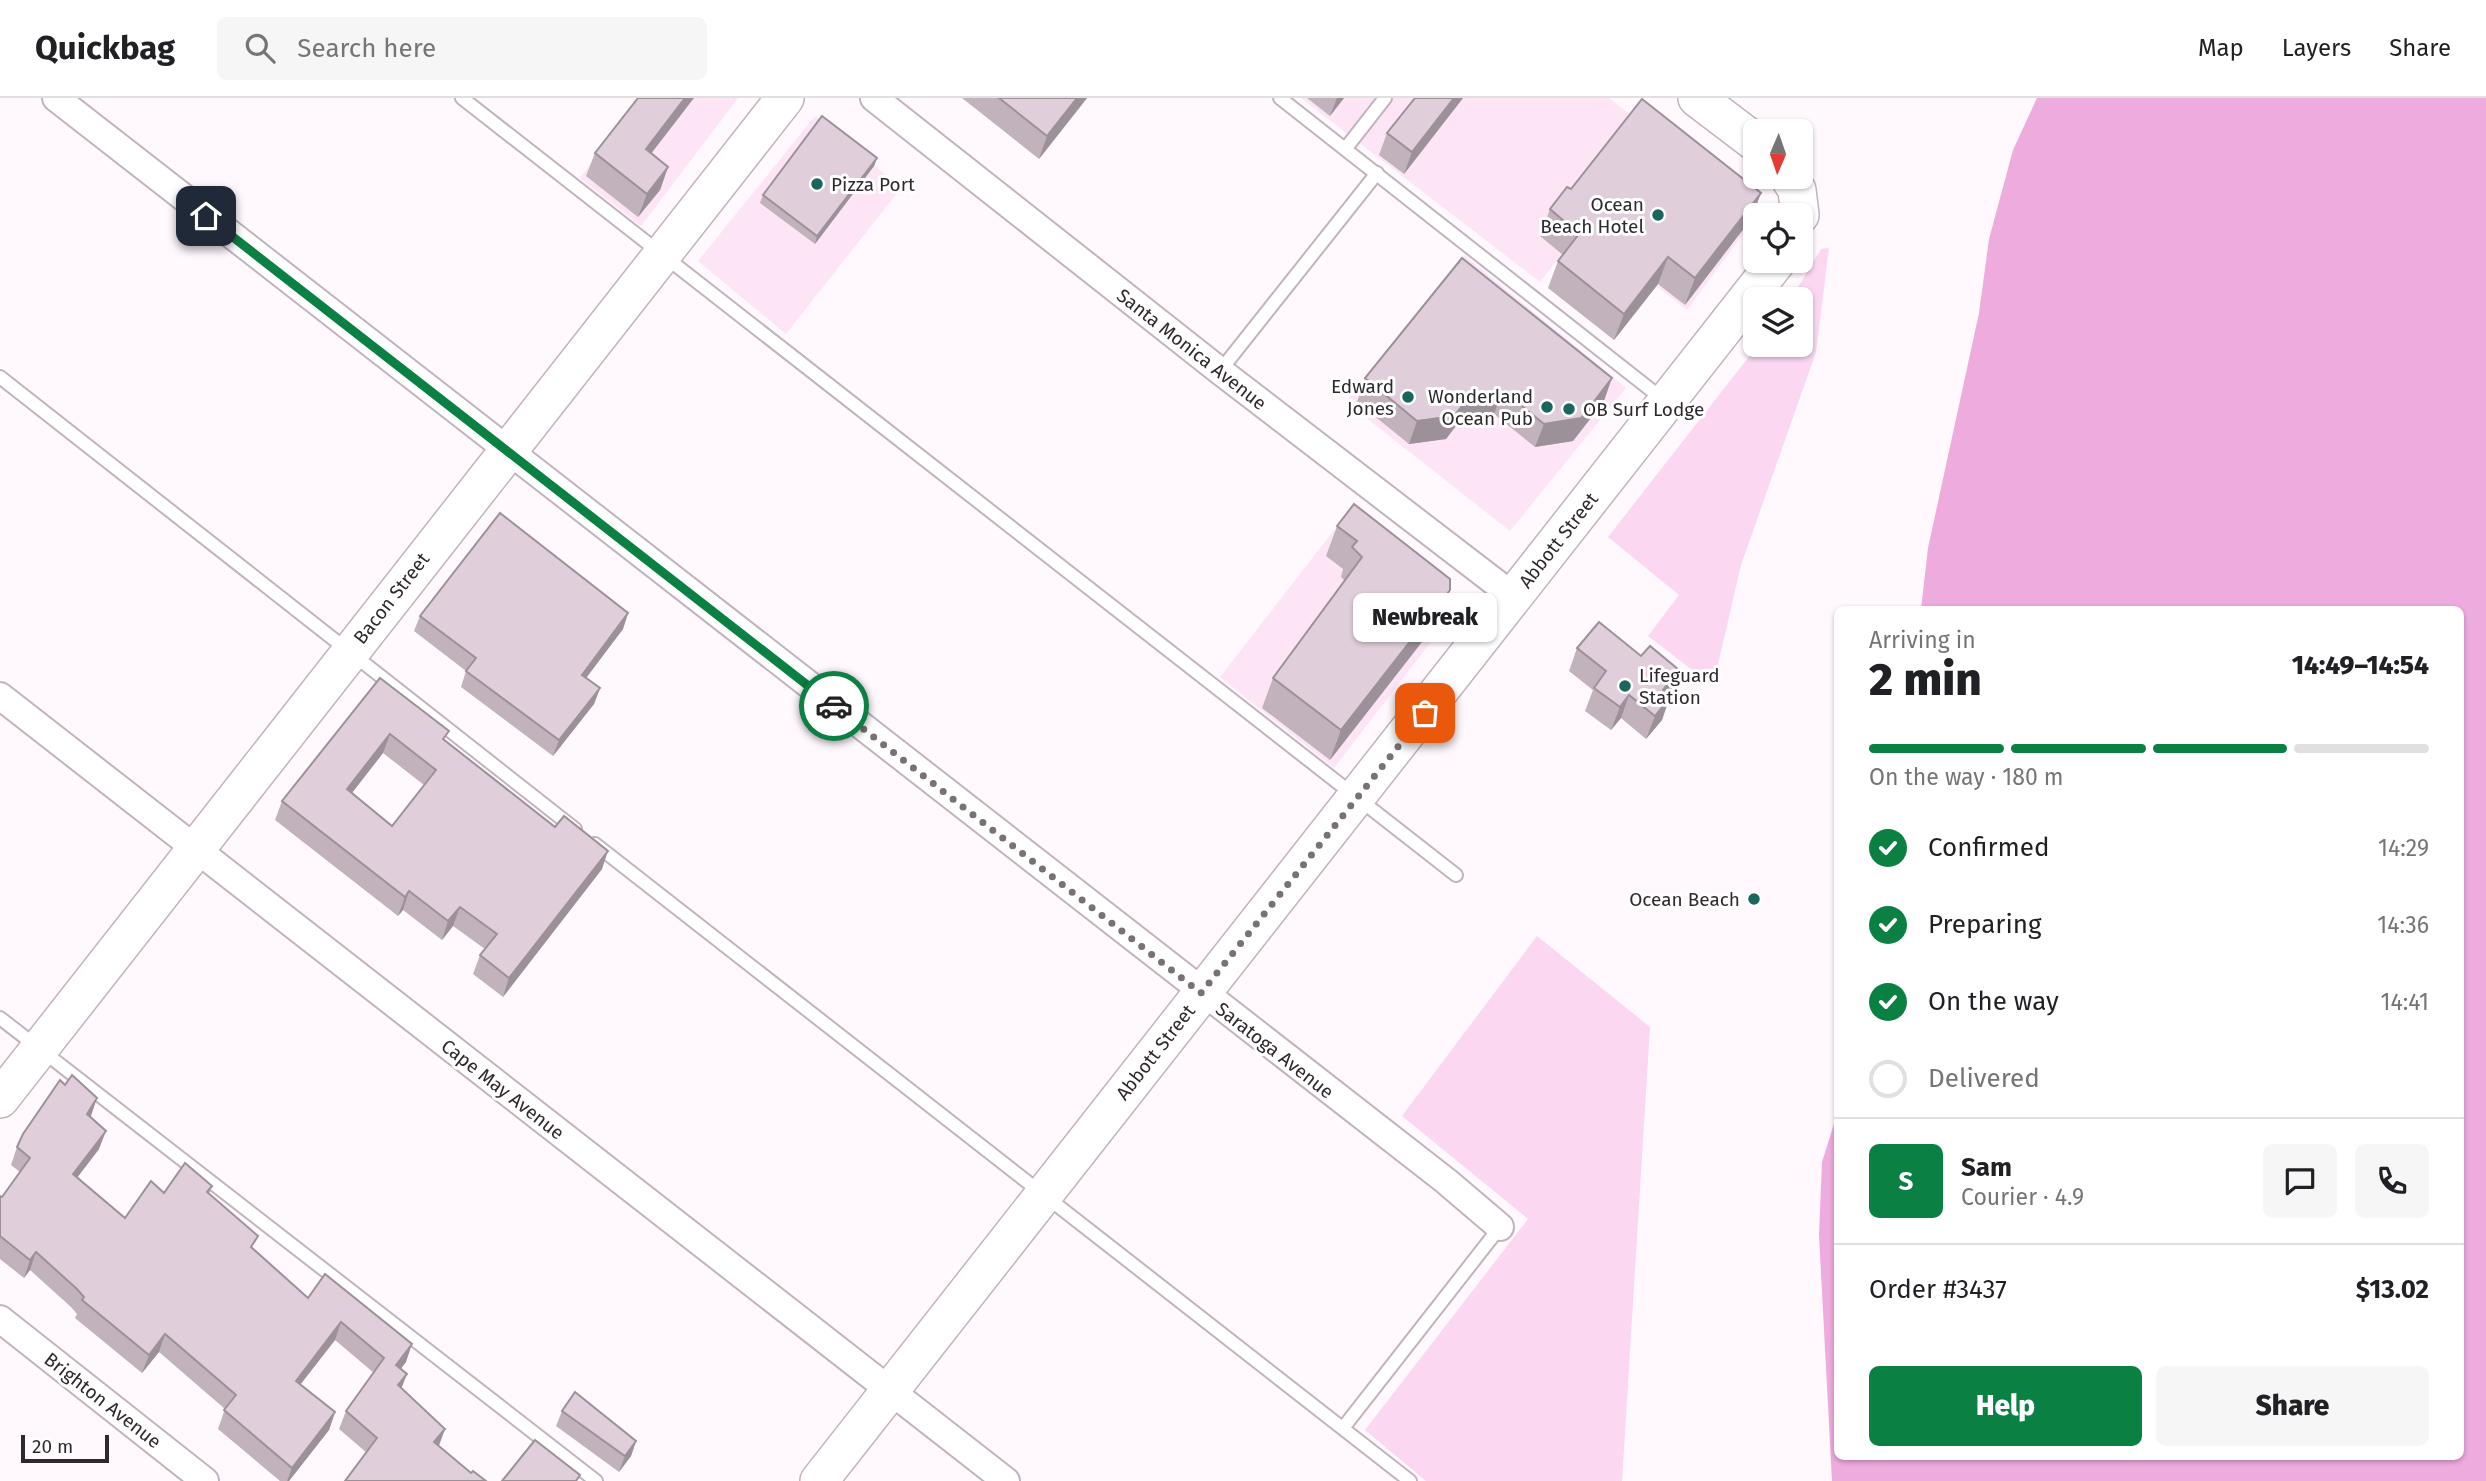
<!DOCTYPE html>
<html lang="en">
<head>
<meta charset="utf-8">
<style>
	:root { --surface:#fff; --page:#f6f6f6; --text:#202124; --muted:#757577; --line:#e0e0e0; --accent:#0b8043 }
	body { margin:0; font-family:"Fira Sans",sans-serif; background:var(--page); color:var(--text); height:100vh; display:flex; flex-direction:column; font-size:26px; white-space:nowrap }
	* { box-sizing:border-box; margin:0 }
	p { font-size:23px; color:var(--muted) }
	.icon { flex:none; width:38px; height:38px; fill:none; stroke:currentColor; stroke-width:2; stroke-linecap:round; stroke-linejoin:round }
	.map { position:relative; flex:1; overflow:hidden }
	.side { position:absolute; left:1834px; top:508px; width:630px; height:854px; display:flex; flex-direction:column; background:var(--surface); border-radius:10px; box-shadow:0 2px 5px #0004 }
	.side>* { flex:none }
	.needle { width:46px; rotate:182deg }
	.fabs { position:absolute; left:1743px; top:21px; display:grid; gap:14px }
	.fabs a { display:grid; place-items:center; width:70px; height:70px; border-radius:10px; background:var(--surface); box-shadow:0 2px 5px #0004; font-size:35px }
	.scale { position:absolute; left:21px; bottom:18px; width:88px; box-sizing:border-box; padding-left:7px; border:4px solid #2f292d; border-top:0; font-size:19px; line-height:24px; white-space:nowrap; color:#2f292d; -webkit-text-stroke:5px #fff; paint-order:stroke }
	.pin { position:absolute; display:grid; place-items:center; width:60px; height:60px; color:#fff; margin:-30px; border-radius:14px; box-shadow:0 4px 10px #0006 }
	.courier { position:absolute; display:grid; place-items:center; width:70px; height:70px; margin:-35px; border:5px solid #0b8043; border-radius:50%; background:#fff; color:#222; box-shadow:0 2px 9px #0007 }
	.bubble { position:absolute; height:49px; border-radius:10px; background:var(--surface); box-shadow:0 2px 5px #0004; font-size:23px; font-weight:800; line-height:49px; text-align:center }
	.overview em { font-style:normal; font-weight:800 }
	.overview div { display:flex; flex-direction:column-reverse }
	.overview { display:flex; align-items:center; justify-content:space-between; height:119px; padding:0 35px }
	h1 { font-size:46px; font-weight:800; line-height:52px }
	.bar { display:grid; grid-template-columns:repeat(4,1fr); gap:10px 7px; align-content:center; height:84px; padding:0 35px }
	.bar i { height:9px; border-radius:5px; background:var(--line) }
	.bar .selected { background:var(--accent) }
	.bar p { grid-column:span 4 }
	.line { display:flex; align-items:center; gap:18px; padding:0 35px; border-top:2px solid var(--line) }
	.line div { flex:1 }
	.round { display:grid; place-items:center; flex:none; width:74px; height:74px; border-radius:10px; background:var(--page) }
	ol { padding:0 35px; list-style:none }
	li { display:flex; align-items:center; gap:21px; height:77px }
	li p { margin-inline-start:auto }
	li .icon { padding:7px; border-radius:50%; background:var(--accent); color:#fff; stroke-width:4 }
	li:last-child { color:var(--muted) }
	li i { width:38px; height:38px; border:4px solid var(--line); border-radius:50% }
	.action { display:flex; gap:14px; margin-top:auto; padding:14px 35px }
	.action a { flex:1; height:80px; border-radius:10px; background:var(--accent); color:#fff; font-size:28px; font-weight:800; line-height:80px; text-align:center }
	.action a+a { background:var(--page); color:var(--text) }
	header { display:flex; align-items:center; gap:42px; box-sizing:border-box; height:98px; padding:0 35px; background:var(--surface); border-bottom:2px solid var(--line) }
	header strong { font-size:33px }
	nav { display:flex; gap:38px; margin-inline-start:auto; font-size:24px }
	.search { width:490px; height:63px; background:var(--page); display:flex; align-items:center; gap:18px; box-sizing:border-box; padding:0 24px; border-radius:10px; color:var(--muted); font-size:26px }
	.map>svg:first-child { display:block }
	.built { fill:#fde5f6 }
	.green { fill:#fbd7f2 }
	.water { fill:#edabde }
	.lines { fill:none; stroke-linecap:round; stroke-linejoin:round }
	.lane-casing { stroke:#c2b3be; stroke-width:16 }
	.street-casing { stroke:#c2b3be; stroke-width:30 }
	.secondary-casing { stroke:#c2b3be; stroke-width:40 }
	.lane { stroke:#fff; stroke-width:12 }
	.street { stroke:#fff; stroke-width:26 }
	.secondary { stroke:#fff; stroke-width:37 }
	.wall { fill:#c1b2bc; fill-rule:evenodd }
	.shaded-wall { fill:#9d9199 }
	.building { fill:#e0cfdb; stroke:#9d9199; stroke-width:2; fill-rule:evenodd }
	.done { stroke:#787176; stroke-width:7; stroke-dasharray:0 12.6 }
	.route { stroke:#0b8043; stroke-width:9 }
	.poi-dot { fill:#1a655d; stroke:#fff; stroke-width:2.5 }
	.labels { text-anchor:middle; stroke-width:6; stroke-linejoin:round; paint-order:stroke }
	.poi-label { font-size:19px; fill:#2f292d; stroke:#fff; text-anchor:end }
	.street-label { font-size:19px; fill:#2f292d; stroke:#fff }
</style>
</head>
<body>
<header>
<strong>Quickbag</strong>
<div class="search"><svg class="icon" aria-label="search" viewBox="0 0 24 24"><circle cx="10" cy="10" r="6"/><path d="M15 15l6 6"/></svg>Search here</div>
<nav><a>Map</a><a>Layers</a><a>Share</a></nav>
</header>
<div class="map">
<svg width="2486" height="1383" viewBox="0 0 2486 1383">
	<rect width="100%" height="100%" fill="#fff8fd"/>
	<g class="built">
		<path d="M640,0H738L641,128L580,80Z"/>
		<path d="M1301,0H1609L1757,117L1687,212L1582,130L1540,184Z"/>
		<path d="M815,18L901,90L786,236L698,163Z"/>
		<path d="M1464,157L1626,290L1510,433L1346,304Z"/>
		<path d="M1334,432L1450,519L1334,670L1220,579Z"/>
	</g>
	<g class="green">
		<path d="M1829,150L1816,254L1741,467L1713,588L1648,538L1679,497L1608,439L1758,247H1801V201H1791L1821,151Z"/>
		<path d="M1537,838L1650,929L1622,1383H1426L1365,1332L1528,1121L1402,1018Z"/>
	</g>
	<path class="water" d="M2037,0H2486V1383H1832L1819,1137L1822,1064L1837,1016L1838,1358H2460V511H1921L1928,450L1979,215L1989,141L2013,52Z"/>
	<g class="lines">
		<g class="lane-casing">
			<g id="lane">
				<path d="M462,0L1456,777"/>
				<path d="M1280,0L1665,303"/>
				<path d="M1346,50L1385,0"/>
				<path d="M1220,273L1377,75"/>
				<path d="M0,279L575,731"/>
				<path d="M595,746L1410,1383"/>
				<path d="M0,920L596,1383"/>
				<path d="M1343,1330L1500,1129"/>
			</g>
		</g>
		<g class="street-casing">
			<g id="street">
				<path d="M56,0L1446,1083L1500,1129"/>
				<path d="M874,0L1220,273L1513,498"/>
				<path d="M0,598L1006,1383"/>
				<path d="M0,1221L205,1383"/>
			</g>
		</g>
		<g class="secondary-casing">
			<g id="secondary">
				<path d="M1697,0L1755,44"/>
				<path d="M1789,79L1797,92L1800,117"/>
				<path d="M0,1001L785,0"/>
				<path d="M819,1383L1777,163"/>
			</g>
		</g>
		<use href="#lane" class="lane"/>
		<use href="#street" class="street"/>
		<use href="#secondary" class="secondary"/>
	</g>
	<g class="wall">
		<path d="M962,0H1087L1039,61Z"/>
		<path d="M1307,0H1344L1330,18Z"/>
		<path d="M1463,0L1404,76L1379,57L1387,35Z"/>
		<path d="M595,55H652L668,69L660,92L638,119L586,78Z"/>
		<path d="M877,60L874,68L815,146L760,105L763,97Z"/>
		<path d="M1571,91L1761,95L1751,121L1685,207L1658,186L1614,242L1548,190L1558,163L1563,157L1540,138L1550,111Z"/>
		<path d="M1365,280L1604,303L1573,343L1535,349L1494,316L1461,321L1446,341L1409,346L1357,304Z"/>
		<path d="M1337,428L1450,492L1439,522L1330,662L1262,610L1273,580L1345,483L1341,479L1343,471L1326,458Z"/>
		<path d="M628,515L623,531L586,580L600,590L594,606L553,658L461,589L466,573L414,533L420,518Z"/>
		<path d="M1577,550L1671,595L1669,597L1662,622L1646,641L1621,620L1611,632L1585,613L1593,592L1569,573Z"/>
		<path d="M380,580L445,643L602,771L503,899L473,876L480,857L485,851L453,828L442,842L403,812L398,818L275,722L282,703ZM383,655L424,687L392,728L352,695Z"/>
		<path d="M90,1019L99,1051L77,1080L125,1120L164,1095L212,1088L209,1096L254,1151L308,1200L406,1264L400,1271L401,1290L445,1331L439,1348L471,1375L486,1383L367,1355L339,1331L346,1313L374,1275L335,1242L300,1287L335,1314L329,1332L289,1383H280L218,1331L225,1311L159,1254L142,1275L75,1220L77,1216L71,1209L30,1172L24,1180L0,1161V1098L2,1099L20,1074L11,1067L17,1049Z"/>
		<path d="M562,1313L636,1343L631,1358L619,1374L556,1328Z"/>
	</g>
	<g class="shaded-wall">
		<path d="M685,0H694L637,74L646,51Z"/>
		<path d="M1077,0H1087L1039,61L1047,38Z"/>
		<path d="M1337,0H1344L1330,18Z"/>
		<path d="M1454,0H1463L1404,76L1412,54Z"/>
		<path d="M877,60L874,68L815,146L817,138Z"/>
		<path d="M668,69L660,92L638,119L647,96Z"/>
		<path d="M1761,95L1751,121L1685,207L1695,180Z"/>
		<path d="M1668,159L1658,186L1614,242L1624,216Z"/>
		<path d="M1612,280L1604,303L1573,343L1535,349L1544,326Z"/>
		<path d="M1503,293L1494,316L1461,321L1446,341L1409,346L1417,323L1470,298Z"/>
		<path d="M1450,492L1439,522L1330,662L1341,632Z"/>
		<path d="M628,515L623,531L577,592L582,577Z"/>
		<path d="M1679,572L1671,595L1654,615L1663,592Z"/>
		<path d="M600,590L594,606L553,658L559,642Z"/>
		<path d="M1629,597L1621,620L1611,632L1620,609Z"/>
		<path d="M1670,599L1662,622L1646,641L1655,618Z"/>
		<path d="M390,636L383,655L340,710L347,691Z"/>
		<path d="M608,753L602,771L503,899L509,880Z"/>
		<path d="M409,793L403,812L398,818L405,799Z"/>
		<path d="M460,809L453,828L442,842L448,823Z"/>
		<path d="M97,1000L91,1018L80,1034L87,1016Z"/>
		<path d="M106,1033L99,1051L66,1094L73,1076Z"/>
		<path d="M36,1154L30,1172L24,1180L30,1162Z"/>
		<path d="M341,1224L335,1242L289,1301L296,1283Z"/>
		<path d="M165,1236L159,1254L142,1275L149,1257Z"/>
		<path d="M412,1246L406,1264L390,1285L396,1267Z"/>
		<path d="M407,1276L400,1294L398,1287Z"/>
		<path d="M335,1314L329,1332L289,1383H287L292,1370Z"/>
		<path d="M445,1331L438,1349L434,1344Z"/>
		<path d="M636,1343L631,1358L619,1374L625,1358Z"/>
	</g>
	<g class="building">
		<path d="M638,0H685L646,51L668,69L647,96L595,55Z"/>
		<path d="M999,0H1077L1047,38Z"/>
		<path d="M1415,0H1454L1412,54L1387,35Z"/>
		<path d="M1642,1L1761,95L1695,180L1668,159L1624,216L1558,163L1579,136L1550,111L1567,89L1571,91Z"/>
		<path d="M822,18L877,60L817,138L763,97Z"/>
		<path d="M1462,160L1612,280L1581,320L1544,326L1503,293L1470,298L1454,318L1417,323L1365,280Z"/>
		<path d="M1354,406L1450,481V492L1341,632L1273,580L1362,459L1352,449L1357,443L1337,428Z"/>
		<path d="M500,415L628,515L582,577L600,590L559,642L466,573L476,560L420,518Z"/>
		<path d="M1599,524L1641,558L1650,548L1679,572L1663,592L1670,599L1655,618L1629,597L1620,609L1594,590L1606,573L1577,550Z"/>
		<path d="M380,580L449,633L443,641L555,729L564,718L608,753L509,880L480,857L497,836L460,809L448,823L409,793L405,799L282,703ZM390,636L436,672L392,728L347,691Z"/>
		<path d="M72,977L97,1000L87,1016L106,1033L73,1076L125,1120L151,1083L164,1095L185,1065L212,1088L207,1094L258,1138L251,1149L308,1200L325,1176L412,1246L396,1267L407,1276L398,1287L445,1331L434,1344L471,1375L473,1373L486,1383H345L377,1340L346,1313L384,1260L341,1224L296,1283L335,1314L292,1370L224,1312L236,1297L165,1236L149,1257L82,1202L84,1199L77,1191L36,1154L30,1162L0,1138V1098L2,1099L30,1060L17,1049L23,1036L60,982L65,987Z"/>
		<path d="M575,1294L636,1343L625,1358L562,1313Z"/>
		<path d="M535,1342L580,1377L576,1383H502Z"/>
	</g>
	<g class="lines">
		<path class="done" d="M834,608L1201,895L1425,615"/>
		<path class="route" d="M206,118L834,608"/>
	</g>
	<g class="poi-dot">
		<circle cx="817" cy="86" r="7"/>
		<circle cx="1658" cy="117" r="7"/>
		<circle cx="1408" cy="299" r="7"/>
		<circle cx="1547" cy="309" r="7"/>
		<circle cx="1569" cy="311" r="7"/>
		<circle cx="1625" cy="588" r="7"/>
		<circle cx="1754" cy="801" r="7"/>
	</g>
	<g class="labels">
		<g class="poi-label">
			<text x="831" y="93" text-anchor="start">Pizza Port</text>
			<text x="1644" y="113">Ocean<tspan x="1644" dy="22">Beach Hotel</tspan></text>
			<text x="1394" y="295">Edward<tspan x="1394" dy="22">Jones</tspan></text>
			<text x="1533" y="305">Wonderland<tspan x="1533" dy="22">Ocean Pub</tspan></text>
			<text x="1583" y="318" text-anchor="start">OB Surf Lodge</text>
			<text x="1639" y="584" text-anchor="start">Lifeguard<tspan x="1639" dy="22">Station</tspan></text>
			<text x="1740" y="808">Ocean Beach</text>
		</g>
		<g class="street-label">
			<text transform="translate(1192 251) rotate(38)" y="7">Santa Monica Avenue</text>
			<text transform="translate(1558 442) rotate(-52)" y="7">Abbott Street</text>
			<text transform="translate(391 500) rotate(-52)" y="7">Bacon Street</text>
			<text transform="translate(1275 952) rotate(38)" y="7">Saratoga Avenue</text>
			<text transform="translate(1155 954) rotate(-52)" y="7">Abbott Street</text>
			<text transform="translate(503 991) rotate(38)" y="7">Cape May Avenue</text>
			<text transform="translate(103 1302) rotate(38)" y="7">Brighton Avenue</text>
		</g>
	</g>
</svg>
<div class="fabs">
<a><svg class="needle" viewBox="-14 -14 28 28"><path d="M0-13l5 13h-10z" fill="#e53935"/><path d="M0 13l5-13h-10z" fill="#757577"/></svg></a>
<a><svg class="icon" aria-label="locate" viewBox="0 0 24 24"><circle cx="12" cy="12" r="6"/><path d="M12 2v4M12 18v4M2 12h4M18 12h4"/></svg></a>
<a><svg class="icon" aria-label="layers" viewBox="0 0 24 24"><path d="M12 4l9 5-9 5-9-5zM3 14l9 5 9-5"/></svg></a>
</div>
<div class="scale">20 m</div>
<div class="pin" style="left:1425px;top:615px;background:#ea580c"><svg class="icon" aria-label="bag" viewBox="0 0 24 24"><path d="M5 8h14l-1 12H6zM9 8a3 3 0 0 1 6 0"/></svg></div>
<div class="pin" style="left:206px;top:118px;background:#1f2937"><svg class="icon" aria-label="home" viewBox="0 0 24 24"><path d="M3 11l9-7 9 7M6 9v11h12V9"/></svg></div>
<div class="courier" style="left:834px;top:608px"><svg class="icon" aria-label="car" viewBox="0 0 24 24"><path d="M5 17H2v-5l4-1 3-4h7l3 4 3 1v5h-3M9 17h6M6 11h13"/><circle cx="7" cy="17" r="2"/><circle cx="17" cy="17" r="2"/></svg></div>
<div class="bubble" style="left:1353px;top:495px;width:144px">Newbreak</div>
<section class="side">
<div class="overview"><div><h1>2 min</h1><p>Arriving in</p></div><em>14:49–14:54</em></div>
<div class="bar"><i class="selected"></i><i class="selected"></i><i class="selected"></i><i></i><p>On the way · 180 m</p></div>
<ol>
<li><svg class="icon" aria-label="check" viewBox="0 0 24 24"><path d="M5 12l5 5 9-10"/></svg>Confirmed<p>14:29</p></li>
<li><svg class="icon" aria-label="check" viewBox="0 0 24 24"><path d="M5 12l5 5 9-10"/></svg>Preparing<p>14:36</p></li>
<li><svg class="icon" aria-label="check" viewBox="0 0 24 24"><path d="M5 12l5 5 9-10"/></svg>On the way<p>14:41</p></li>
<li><i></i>Delivered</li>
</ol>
<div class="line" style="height:126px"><b class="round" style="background:var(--accent);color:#fff">S</b><div><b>Sam</b><p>Courier · 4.9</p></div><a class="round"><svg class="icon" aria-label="chat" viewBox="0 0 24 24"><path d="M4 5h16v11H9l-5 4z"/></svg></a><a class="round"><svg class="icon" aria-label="phone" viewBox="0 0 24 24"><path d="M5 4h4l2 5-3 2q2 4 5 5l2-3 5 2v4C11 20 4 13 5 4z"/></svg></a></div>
<div class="line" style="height:91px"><div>Order #3437</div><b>$13.02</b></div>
<div class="action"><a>Help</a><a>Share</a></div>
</section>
</div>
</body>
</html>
